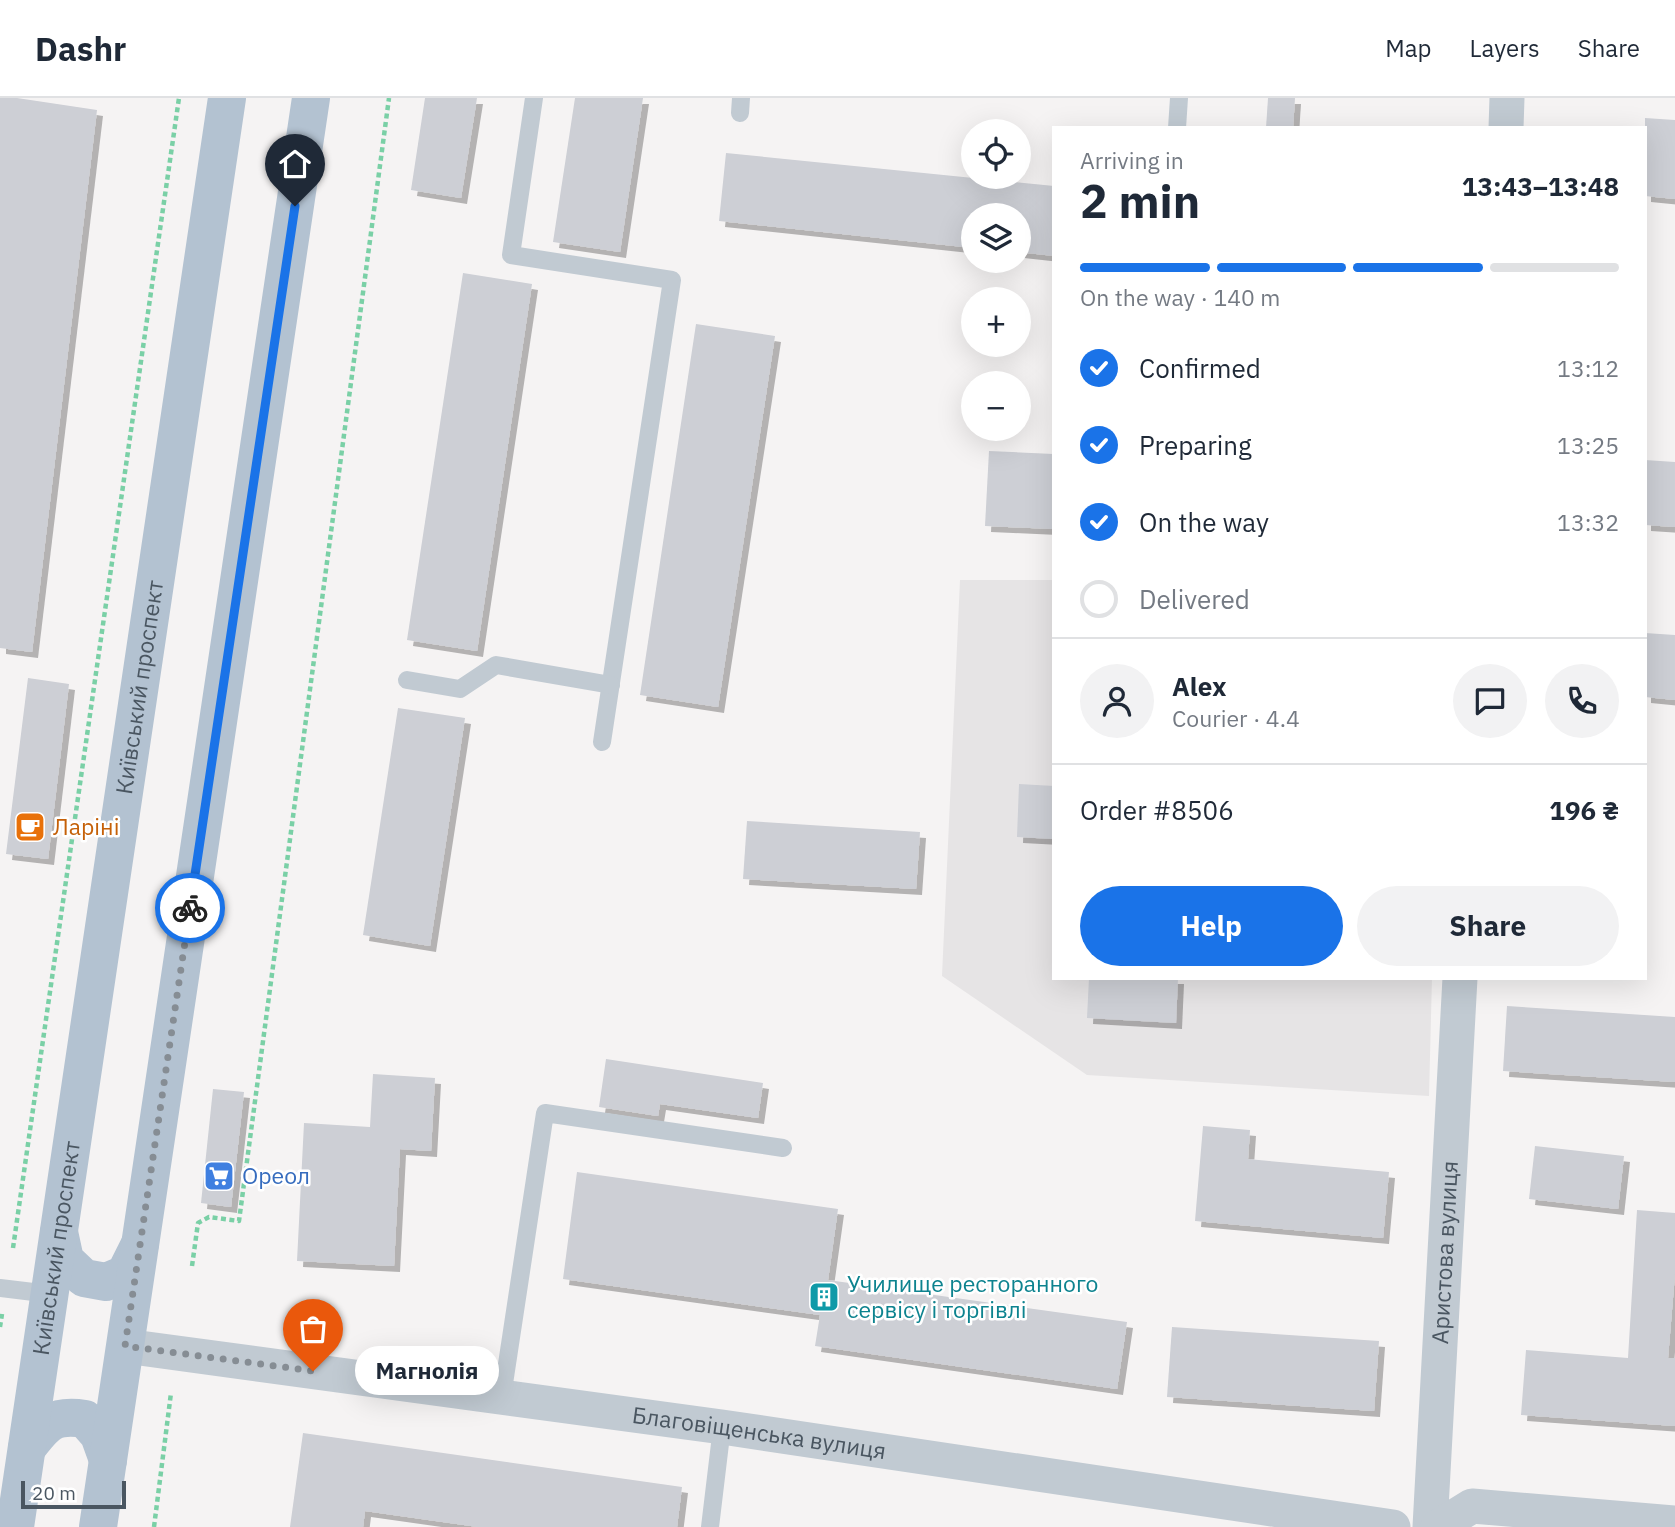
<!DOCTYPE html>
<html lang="en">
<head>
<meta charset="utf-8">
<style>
	:root { --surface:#fff; --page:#f2f2f3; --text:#1f2937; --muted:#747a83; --line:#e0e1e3; --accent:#1a73e8 }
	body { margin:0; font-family:"IBM Plex Sans",sans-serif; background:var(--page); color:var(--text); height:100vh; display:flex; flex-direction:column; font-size:26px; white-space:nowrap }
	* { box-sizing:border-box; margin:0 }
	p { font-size:23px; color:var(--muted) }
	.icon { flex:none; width:38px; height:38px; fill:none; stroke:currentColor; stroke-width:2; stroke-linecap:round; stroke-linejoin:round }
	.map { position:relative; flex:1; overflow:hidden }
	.sheet { position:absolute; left:1052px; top:28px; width:595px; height:854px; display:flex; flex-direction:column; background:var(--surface); border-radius:0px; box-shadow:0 7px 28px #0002 }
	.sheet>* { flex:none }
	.fabs { position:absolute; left:961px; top:21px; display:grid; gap:14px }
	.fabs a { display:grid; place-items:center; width:70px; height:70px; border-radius:50%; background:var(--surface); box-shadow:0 7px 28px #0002; font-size:35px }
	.scale { position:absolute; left:21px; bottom:18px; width:105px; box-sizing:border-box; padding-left:7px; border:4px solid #4a5661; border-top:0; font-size:19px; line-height:24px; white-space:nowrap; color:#4a5661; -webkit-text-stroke:5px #fff; paint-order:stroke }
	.pin { position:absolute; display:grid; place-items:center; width:60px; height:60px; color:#fff; margin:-72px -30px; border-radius:50% 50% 50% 0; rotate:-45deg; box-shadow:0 0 7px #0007 }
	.pin .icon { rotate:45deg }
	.courier { position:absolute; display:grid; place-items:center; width:70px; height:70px; margin:-35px; border:5px solid #1a73e8; border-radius:50%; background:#fff; color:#222; box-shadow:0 2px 9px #0007 }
	.bubble { position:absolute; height:49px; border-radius:24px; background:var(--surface); box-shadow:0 7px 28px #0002; font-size:23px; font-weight:800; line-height:49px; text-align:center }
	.head em { font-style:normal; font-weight:800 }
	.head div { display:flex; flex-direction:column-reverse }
	.head { display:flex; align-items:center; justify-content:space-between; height:119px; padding:0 28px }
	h1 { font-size:46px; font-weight:800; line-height:52px }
	.bar { display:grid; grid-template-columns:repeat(4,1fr); gap:10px 7px; align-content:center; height:84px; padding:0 28px }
	.bar i { height:9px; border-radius:5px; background:var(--line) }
	.bar .selected { background:var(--accent) }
	.bar p { grid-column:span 4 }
	.line { display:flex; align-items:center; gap:18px; padding:0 28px; border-top:2px solid var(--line) }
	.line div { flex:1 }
	.round { display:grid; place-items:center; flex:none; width:74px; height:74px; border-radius:37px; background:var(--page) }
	ol { padding:0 28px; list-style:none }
	li { display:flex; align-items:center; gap:21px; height:77px }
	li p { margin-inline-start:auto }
	li .icon { padding:7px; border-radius:50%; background:var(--accent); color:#fff; stroke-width:4 }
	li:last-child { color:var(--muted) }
	li i { width:38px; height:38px; border:4px solid var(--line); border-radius:50% }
	.cta { display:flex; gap:14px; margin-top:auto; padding:14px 28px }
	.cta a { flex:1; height:80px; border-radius:42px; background:var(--accent); color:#fff; font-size:28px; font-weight:800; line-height:80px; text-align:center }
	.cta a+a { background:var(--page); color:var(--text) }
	header { display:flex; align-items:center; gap:42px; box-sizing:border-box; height:98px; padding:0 35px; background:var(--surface); border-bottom:2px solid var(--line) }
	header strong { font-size:33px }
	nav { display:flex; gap:38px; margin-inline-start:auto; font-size:24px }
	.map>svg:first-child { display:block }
	.education { fill:#e6e4e5 }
	.building { fill:#cdcfd5; filter:url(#shadow) }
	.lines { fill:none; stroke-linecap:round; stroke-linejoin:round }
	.path { stroke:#7ad0a6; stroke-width:4.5; stroke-dasharray:5 3.5; stroke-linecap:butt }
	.service { stroke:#c1cad2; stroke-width:18 }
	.minor { stroke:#c1cad2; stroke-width:35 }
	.primary { stroke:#b3c2d1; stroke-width:38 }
	.done { stroke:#868d94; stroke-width:7; stroke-dasharray:0 12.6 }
	.route { stroke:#1a73e8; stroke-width:9 }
	.labels { text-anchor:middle; stroke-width:5; stroke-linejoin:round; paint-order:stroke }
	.street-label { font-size:23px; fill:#4a5661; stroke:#fff }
	.food-label { font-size:23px; fill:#c56008; stroke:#fff; text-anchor:start }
	.shop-label { font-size:23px; fill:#366cbe; stroke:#fff; text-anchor:start }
	.culture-label { font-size:23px; fill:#0d838f; stroke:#fff; text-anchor:start }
</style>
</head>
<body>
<header>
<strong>Dashr</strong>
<nav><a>Map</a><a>Layers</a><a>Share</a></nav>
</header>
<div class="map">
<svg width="1675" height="1429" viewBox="0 0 1675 1429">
	<defs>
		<filter id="shadow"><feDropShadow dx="6" dy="6" stdDeviation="0" flood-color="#0004"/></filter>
	</defs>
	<rect width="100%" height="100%" fill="#f5f3f3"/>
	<path class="education" d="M960,482H1053L1054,880H1432L1429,998L1087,977L942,878Z"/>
	<g class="building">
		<path d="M0,0H17L97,12L32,554L0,550Z"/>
		<path d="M425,0H477L461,100L411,92Z"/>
		<path d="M575,0H643L620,154L553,144Z"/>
		<path d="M1268,0H1295L1293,30H1266Z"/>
		<path d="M1645,20L1675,22V101L1645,98Z"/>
		<path d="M726,55L1054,88V158L1018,154V117H973V150L719,123Z"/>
		<path d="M463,175L532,186L477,553L407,542Z"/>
		<path d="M696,226L775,238L718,609L640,597Z"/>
		<path d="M989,353L1054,356L1052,431L985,428Z"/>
		<path d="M1645,362L1675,364V429L1645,427Z"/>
		<path d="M1645,535L1675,537V602L1645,599Z"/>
		<path d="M28,580L69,586L48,761L6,756Z"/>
		<path d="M398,610L465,620L430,848L363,837Z"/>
		<path d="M1019,686L1054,688V741L1017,739Z"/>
		<path d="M747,723L920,734L916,791L743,781Z"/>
		<path d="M1089,880H1178L1176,925L1087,920Z"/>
		<path d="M1507,908L1675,919V984L1503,973Z"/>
		<path d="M606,961L763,985L758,1020L660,1006L658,1018L599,1009Z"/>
		<path d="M373,976L435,980L431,1053L400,1051L394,1168L297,1163L304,1025L370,1029Z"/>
		<path d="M213,991L244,994L231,1109L201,1105Z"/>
		<path d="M1203,1028L1250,1032L1248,1061L1389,1074L1383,1140L1195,1123Z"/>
		<path d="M1535,1048L1624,1058L1618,1111L1529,1101Z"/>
		<path d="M577,1074L838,1111L828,1182L1127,1224L1117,1291L815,1248L820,1217L563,1181Z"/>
		<path d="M1637,1112L1675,1115V1176L1668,1260H1675V1328L1521,1317L1526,1252L1628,1260Z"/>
		<path d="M1172,1229L1379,1243L1374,1313L1167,1299Z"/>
		<path d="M303,1335L682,1389L677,1429H478L365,1413L363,1429H290Z"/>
	</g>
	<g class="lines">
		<g class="path">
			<path d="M13,1150L179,0"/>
			<path d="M192,1168L198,1125L209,1119L239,1123L389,0"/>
			<path d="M0,1229L2,1216"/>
			<path d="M154,1429L171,1295"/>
		</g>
		<g class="service">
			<path d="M534,0L511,157L672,182L602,644"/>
			<path d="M740,15L741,0"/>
			<path d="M1177,30L1179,0"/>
			<path d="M407,582L460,591L496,567L611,587"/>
			<path d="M0,1190L50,1196"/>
			<path d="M502,1299L545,1015L783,1050"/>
			<path d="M710,1429L722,1329"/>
		</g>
		<g class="minor">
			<path d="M1506,30L1507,0"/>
			<path id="s1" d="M125,1248L722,1329L1393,1429"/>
			<path id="s2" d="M1430,1429L1460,880"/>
			<path d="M1438,1429L1472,1408L1675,1425"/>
		</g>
		<g class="primary">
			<path d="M59,1134L65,1162L84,1180L106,1184L125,1176L140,1146"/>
			<path d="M27,1350C46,1325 53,1316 85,1321L99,1337L108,1362"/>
			<path id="s3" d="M15,1429L227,0"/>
			<path d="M98,1429L311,0"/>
		</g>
	</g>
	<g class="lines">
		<path class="done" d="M190,810L125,1248L313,1273"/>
		<path class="route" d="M190,810L295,108"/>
	</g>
	<defs>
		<g id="cafe-square" transform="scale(1.575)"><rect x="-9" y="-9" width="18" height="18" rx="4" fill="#e8710a" stroke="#fff"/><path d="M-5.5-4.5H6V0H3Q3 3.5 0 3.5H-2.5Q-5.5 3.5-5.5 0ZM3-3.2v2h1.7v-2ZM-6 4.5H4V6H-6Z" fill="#fff"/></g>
		<g id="supermarket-square" transform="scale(1.575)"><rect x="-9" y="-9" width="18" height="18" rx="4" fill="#3f7fe0" stroke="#fff"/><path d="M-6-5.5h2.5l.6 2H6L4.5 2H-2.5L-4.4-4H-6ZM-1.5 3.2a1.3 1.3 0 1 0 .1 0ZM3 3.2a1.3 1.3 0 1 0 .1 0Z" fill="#fff"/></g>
		<g id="building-square" transform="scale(1.575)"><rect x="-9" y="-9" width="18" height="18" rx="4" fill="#0f9aa8" stroke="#fff"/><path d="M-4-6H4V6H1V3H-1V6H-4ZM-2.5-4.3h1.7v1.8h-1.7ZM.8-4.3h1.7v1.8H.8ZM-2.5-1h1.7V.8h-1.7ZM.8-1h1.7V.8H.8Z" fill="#fff"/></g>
	</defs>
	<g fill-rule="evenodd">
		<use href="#cafe-square" x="30" y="729"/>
		<use href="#supermarket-square" x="219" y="1078"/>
		<use href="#building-square" x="824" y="1199"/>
	</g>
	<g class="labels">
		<g class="street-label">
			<text dy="8" stroke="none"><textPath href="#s3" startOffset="849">Київський проспект</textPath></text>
			<text dy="8" stroke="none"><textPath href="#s3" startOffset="282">Київський проспект</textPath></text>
			<text dy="8" stroke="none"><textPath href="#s2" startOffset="275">Аристова вулиця</textPath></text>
			<text dy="8" stroke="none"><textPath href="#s1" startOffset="640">Благовіщенська вулиця</textPath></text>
		</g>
		<g class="food-label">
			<text x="53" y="737">Ларіні</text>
		</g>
		<g class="shop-label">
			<text x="242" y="1086">Ореол</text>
		</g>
		<g class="culture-label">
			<text x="847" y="1194">Училище ресторанного<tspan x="847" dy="26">сервісу і торгівлі</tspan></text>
		</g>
	</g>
</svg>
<div class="fabs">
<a><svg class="icon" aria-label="locate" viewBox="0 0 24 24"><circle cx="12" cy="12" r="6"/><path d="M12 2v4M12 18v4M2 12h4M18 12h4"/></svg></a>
<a><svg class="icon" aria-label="layers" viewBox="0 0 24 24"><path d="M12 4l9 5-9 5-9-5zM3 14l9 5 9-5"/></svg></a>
<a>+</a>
<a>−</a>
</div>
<div class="scale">20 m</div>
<div class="pin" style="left:313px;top:1273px;background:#ea580c"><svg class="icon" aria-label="bag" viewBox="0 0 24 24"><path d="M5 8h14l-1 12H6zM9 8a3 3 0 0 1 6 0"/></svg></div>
<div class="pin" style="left:295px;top:108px;background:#1f2937"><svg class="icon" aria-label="home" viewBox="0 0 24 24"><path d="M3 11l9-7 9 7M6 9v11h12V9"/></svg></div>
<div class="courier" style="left:190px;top:810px"><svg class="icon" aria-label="bike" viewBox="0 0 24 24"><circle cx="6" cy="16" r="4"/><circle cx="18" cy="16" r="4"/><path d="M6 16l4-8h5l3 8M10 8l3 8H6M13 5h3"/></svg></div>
<div class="bubble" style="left:355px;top:1248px;width:144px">Магнолія</div>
<section class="sheet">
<div class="head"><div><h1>2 min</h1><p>Arriving in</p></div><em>13:43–13:48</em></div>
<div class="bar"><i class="selected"></i><i class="selected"></i><i class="selected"></i><i></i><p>On the way · 140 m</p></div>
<ol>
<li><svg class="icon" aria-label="check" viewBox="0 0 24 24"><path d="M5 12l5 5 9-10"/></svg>Confirmed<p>13:12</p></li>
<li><svg class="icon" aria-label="check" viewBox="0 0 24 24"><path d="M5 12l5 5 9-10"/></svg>Preparing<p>13:25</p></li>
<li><svg class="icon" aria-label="check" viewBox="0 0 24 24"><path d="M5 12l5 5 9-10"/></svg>On the way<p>13:32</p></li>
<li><i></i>Delivered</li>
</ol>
<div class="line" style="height:126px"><a class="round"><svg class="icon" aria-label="person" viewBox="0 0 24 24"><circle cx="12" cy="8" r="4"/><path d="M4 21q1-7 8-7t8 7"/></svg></a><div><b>Alex</b><p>Courier · 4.4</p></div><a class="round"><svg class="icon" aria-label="chat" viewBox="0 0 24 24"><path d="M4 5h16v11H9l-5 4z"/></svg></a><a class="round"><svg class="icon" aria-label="phone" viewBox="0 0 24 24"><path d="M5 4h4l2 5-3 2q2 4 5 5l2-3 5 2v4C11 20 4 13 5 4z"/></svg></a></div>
<div class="line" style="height:91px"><div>Order #8506</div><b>196 ₴</b></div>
<div class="cta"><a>Help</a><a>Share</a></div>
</section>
</div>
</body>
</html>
